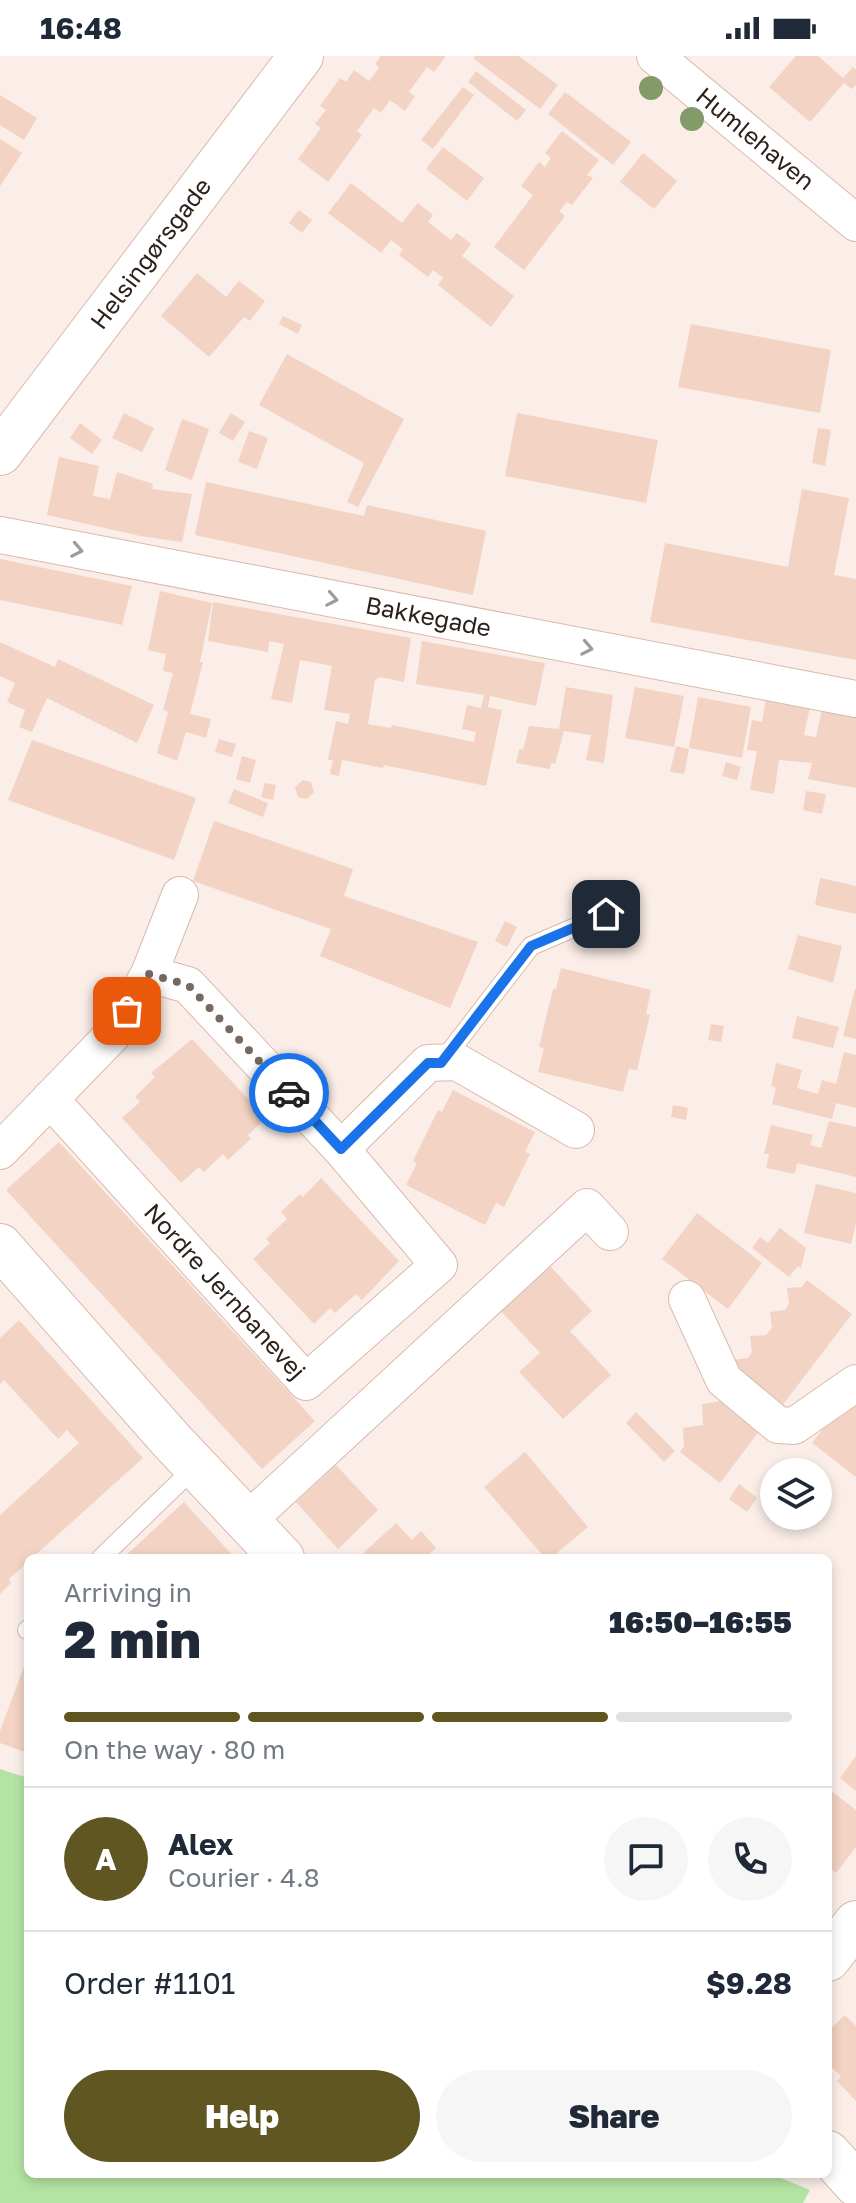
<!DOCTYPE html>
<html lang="en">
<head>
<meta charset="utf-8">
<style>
	:root { --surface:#fff; --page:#f6f6f7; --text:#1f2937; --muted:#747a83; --line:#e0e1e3; --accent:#605622 }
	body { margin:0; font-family:"Golos Text",sans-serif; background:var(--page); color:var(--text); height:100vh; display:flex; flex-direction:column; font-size:30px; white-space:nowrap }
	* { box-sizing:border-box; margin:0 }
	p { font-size:26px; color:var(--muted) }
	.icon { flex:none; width:44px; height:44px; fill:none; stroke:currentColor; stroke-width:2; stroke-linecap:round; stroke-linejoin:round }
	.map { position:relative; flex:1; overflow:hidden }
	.panel { position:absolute; left:24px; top:1498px; width:808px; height:624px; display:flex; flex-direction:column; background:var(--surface); border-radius:12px; box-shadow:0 4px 12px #0003 }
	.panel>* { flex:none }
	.buttons { position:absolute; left:760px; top:1402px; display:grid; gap:16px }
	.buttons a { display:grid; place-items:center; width:72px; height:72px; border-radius:50%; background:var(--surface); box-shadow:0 4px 12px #0003; font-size:40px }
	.pin { position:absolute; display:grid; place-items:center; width:68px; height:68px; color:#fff; margin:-34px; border-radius:16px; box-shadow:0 4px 12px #0006 }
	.courier { position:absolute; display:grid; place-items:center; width:80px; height:80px; margin:-40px; border:6px solid #1a73e8; border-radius:50%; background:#fff; color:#222; box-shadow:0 2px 10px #0007 }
	.head em { font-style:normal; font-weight:800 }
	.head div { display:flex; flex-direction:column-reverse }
	.head { display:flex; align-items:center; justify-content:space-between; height:136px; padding:0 40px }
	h1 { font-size:52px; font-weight:800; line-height:60px }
	.bar { display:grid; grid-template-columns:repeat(4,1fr); gap:12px 8px; align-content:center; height:96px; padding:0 40px }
	.bar i { height:10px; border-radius:6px; background:var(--line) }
	.bar .selected { background:var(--accent) }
	.bar p { grid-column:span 4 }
	.line { display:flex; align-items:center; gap:20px; padding:0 40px; border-top:2px solid var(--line) }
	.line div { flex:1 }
	.round { display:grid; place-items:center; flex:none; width:84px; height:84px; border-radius:42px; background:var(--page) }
	.primary-button { display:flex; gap:16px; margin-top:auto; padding:16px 40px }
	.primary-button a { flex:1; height:92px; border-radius:48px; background:var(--accent); color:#fff; font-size:32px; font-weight:800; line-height:92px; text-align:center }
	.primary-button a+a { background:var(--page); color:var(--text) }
	.status { display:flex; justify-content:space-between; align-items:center; height:56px; padding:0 40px; background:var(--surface); direction:ltr }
	.status svg { height:22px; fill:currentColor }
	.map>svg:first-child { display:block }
	.green { fill:#b4e4a3 }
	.building { fill:#f2d3c4 }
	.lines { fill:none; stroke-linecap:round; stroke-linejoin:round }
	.service-casing { stroke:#d9baac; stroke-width:20 }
	.minor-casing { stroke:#d9baac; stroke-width:38 }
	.tertiary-casing { stroke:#d9baac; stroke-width:46 }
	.service { stroke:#fff; stroke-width:18 }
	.minor { stroke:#fff; stroke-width:36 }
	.tertiary { stroke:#fff; stroke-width:44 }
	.tree { fill:#839a69 }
	.oneway { stroke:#a09b99 }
	.done { stroke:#756963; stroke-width:8; stroke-dasharray:0 14.4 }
	.route { stroke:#1a73e8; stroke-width:10 }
	.labels { text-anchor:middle; stroke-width:6; stroke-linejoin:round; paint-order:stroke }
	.street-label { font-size:24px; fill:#2d211c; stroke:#fbeee8 }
</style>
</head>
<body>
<div class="status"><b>16:48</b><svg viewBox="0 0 49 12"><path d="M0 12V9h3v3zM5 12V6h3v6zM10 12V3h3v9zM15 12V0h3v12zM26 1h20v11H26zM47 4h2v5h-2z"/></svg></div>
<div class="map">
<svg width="856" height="2147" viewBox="0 0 856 2147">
	<rect width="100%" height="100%" fill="#fbeee8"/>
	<path class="green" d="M0,1713L28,1722V2118H771L810,2134L803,2147H0Z"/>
	<g class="building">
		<path d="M381,0H446L434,16L427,11L409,36L415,40L405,55L390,44L381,57L374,52L357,75L362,79L328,126L298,103L321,72L315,68L326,54L320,50L340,22L346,26L354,14L369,25L379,12L375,8Z"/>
		<path d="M475,0H519L558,29L540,53L473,2Z"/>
		<path d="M796,0H818L843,22L853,11L856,14V29L852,33L844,27L810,66L769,31Z"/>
		<path d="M476,15L526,54L517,65L468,26Z"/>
		<path d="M463,31L474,39L433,93L421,84Z"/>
		<path d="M565,36L631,86L613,109L548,58Z"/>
		<path d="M0,39L37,62L24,84L0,69Z"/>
		<path d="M562,75L599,104L587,119L593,122L572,149L567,146L559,155L565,160L524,214L494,191L533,139L521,130L539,106L545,111L551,102L545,97Z"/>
		<path d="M0,83L22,97L0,130Z"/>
		<path d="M443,91L484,122L467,145L426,113Z"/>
		<path d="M643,97L677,125L654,153L620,126Z"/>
		<path d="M351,127L402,167L418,147L433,159L428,166L451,184L457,177L471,188L462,200L514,240L491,271L438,229L443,222L433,214L428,221L399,199L403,193L391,184L381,197L328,157Z"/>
		<path d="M299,154L312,164L302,177L289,167Z"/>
		<path d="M197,217L226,241L239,225L265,245L250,265L244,261L209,301L161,260Z"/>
		<path d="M283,260L302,269L298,278L279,268Z"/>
		<path d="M691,268L831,294L820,357L678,331Z"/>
		<path d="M287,298L404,363L358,451L347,446L364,407L259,349Z"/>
		<path d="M124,357L154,372L142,396L112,382Z"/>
		<path d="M231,357L245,366L233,385L219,377Z"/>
		<path d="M517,357L658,384L646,447L505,420Z"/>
		<path d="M182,363L209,373L192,424L165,414Z"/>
		<path d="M80,367L102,384L92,398L70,382Z"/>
		<path d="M818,372L831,374L825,410L812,407Z"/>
		<path d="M249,375L268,382L257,413L238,406Z"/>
		<path d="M59,401L99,410L93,440L110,443L117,416L153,428L152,433L192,438L182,486L140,480L47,459Z"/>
		<path d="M206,426L364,460L367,449L486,475L473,539L195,479Z"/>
		<path d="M802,433L849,442L834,519L856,523V604L650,566L665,487L788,511Z"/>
		<path d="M0,503L132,530L122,569L0,544Z"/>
		<path d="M160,535L212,547L200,606H203L190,658L211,663L206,682L186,676L177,705L157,697L168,656L163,654L173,617L163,615L166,598L148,594Z"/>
		<path d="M213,546L411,582L404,626L380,621L375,624L368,668L391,672L392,669L474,686L476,676L462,673L467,649L481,652L484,639L416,628L422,585L545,607L536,650L490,640L488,651L502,654L486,730L384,709L383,712L342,704L339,720L330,718L333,704H328L336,665L348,668L350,658L324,654L332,610L300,604L292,647L271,643L284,588L269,585L268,596L208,585Z"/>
		<path d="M0,586L55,611L58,603L154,649L137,687L47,642L32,676L19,671L25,654L7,646L15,627L0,620Z"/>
		<path d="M566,631L613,639L604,707L586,704L591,679L564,675L555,708L551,707L550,713L516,707L519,693L523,694L529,670L559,673Z"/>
		<path d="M635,631L684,640L674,691L625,682Z"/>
		<path d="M698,641L751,651L742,702L689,692Z"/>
		<path d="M766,642L810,651L804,679L816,681L822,653L856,659V732L808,723L812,707L779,704L774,738L750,734L757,695L747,694L752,664L762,666Z"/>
		<path d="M219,683L236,688L232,701L215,696Z"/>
		<path d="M32,684L196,742L174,804L8,744Z"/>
		<path d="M676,690L689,693L684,718L670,716Z"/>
		<path d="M242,700L256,704L250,727L236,723Z"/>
		<path d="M726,706L741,711L737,724L722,720Z"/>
		<path d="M303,724L311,726L314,736L307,743L298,741L295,731Z"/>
		<path d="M265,727L276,729L273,744L261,741Z"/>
		<path d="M234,733L268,747L263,761L228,747Z"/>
		<path d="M806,735L826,738L822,758L803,754Z"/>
		<path d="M214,765L353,813L344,840L478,886L450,952L320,900L331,873L193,825Z"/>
		<path d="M820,822L856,830V858L815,849Z"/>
		<path d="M505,865L517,871L507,891L495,885Z"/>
		<path d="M798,879L842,890L833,927L788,913Z"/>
		<path d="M561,912L651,934L646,958L650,959L637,1014L629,1013L623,1036L538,1016L544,992L539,991L553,933H556Z"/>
		<path d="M855,933H856V983L843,980Z"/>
		<path d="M797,960L839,971L833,992L792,982Z"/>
		<path d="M711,968L724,970L721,986L708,984Z"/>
		<path d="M192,983L266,1062L248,1079L251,1083L228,1104L223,1098L204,1116L199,1111L181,1127L122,1062L140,1046L135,1041L155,1021L151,1017Z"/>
		<path d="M844,996L856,999V1052L836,1047L832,1063L772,1048L776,1032L771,1030L776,1007L802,1014L797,1032L818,1038L822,1024L836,1028Z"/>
		<path d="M453,1034L535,1076L525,1096L530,1098L504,1151L496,1147L485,1169L406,1129L417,1107L413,1105L438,1054L442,1056Z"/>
		<path d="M673,1049L688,1052L686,1064L671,1061Z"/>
		<path d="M829,1065L856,1071V1121L797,1107L795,1118L766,1112L769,1098H764L771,1069L813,1079L810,1089L821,1092Z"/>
		<path d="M59,1086L315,1365L262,1413L6,1134Z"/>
		<path d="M321,1122L399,1205L362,1244L356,1238L335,1257L330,1252L314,1268L253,1203L270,1187L266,1183L287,1163L281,1156L300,1138L303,1141Z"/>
		<path d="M816,1128L856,1137V1168L851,1188L804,1177Z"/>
		<path d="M697,1157L762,1207L728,1253L662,1203Z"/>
		<path d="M780,1172L806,1192L801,1212L798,1210L789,1221L752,1192L760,1181L768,1187Z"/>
		<path d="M549,1209L592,1255L570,1275L611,1319L563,1363L519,1316L540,1297L500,1254Z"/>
		<path d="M807,1224L852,1258L775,1359L730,1325L733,1304L748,1302L752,1296L750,1280L766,1279L772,1272L770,1256L785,1254L789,1248L787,1232L802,1231Z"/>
		<path d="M19,1264L143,1402L32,1502H28V1506L9,1523L11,1527L0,1538V1459L79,1387L67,1374L58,1383L4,1324L0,1328V1282Z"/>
		<path d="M724,1341L763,1370L720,1427L680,1396L684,1390L683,1372L703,1369L702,1348L721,1345Z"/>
		<path d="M846,1343L856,1350V1421L812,1387Z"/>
		<path d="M636,1356L675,1395L664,1406L626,1367Z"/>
		<path d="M525,1396L588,1471L551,1502H545L484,1431Z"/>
		<path d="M336,1409L378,1454L338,1493L296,1446Z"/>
		<path d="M739,1428L757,1442L747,1456L729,1443Z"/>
		<path d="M184,1446L235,1502H123Z"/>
		<path d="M396,1467L412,1484L421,1475L436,1492L427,1500L429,1502H358Z"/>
		<path d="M28,1600V1697L0,1687V1675Z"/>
		<path d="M856,1700V1735L840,1722Z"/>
		<path d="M830,1734L856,1754V1791L836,1817L828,1811Z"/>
		<path d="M845,1959L856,1970V2045L837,2025L841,2021L828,2007V1995L832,1991L828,1986V1975Z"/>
	</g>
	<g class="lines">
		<g class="service-casing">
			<g id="service">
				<path d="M441,1007L531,890L606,858"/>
				<path d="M101,1502L196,1410"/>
				<path d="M27,1574L28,1573"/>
			</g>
		</g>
		<g class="minor-casing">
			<g id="minor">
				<path id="s1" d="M655,0L856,167"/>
				<path id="s2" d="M0,479L856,643"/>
				<path id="s3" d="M50,1043L306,1326L439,1209L341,1093L188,929L149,918"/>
				<path d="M341,1093L428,1007L457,1006L576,1074"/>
				<path d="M0,1095L117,974L149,918L180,839"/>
				<path d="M687,1243L724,1324L778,1369L794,1370L856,1327"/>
				<path d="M247,1465L587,1151L610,1176"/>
			</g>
		</g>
		<g class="tertiary-casing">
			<g id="tertiary">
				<path id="s4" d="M0,397L301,0"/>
				<path d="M0,1190L170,1383L282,1502"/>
				<path d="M828,1903L856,1867"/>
				<path d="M828,2097L856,2128"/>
			</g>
		</g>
		<use href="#service" class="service"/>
		<use href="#minor" class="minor"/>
		<use href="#tertiary" class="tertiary"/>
	</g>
	<g class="tree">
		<circle cx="651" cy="32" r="12"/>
		<circle cx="692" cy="63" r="12"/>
	</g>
	<defs><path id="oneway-chevron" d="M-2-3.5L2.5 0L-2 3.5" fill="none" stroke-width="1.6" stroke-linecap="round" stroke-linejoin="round" transform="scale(2)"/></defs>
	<g class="oneway">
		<use href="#oneway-chevron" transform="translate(77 494) rotate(11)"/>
		<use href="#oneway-chevron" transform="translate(332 543) rotate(11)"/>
		<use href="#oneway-chevron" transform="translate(587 592) rotate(11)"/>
	</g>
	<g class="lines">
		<path class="done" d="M127,955L149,918L188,929L289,1037"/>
		<path class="route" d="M289,1037L341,1093L428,1007H441L531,890L606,858"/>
	</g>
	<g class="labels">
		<g class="street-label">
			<text dy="8" stroke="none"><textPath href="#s1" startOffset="130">Humlehaven</textPath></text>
			<text dy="8" stroke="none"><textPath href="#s4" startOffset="250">Helsingørsgade</textPath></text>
			<text dy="8" stroke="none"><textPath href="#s2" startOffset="436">Bakkegade</textPath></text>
			<text dy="8" stroke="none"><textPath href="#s3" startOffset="260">Nordre Jernbanevej</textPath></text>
		</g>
	</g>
</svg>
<div class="buttons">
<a><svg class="icon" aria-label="layers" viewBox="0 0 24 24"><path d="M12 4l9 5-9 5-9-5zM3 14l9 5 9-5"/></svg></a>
</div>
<div class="pin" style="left:127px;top:955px;background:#ea580c"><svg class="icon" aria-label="bag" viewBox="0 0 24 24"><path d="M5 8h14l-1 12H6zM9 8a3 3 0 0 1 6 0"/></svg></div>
<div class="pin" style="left:606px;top:858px;background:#1f2937"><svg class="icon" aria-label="home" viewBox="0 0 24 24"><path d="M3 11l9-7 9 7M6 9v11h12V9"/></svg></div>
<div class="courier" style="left:289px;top:1037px"><svg class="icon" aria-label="car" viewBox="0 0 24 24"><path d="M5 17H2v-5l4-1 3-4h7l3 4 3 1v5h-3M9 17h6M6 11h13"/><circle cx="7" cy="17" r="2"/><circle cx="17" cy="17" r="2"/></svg></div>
<section class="panel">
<div class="head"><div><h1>2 min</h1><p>Arriving in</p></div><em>16:50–16:55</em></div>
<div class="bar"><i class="selected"></i><i class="selected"></i><i class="selected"></i><i></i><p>On the way · 80 m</p></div>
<div class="line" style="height:144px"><b class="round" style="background:var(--accent);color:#fff">A</b><div><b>Alex</b><p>Courier · 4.8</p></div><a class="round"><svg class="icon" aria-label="chat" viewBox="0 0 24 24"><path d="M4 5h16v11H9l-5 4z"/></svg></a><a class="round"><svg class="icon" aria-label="phone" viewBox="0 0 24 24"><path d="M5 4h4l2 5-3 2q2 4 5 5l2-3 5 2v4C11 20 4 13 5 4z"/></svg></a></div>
<div class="line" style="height:104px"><div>Order #1101</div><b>$9.28</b></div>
<div class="primary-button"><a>Help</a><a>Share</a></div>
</section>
</div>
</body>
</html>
